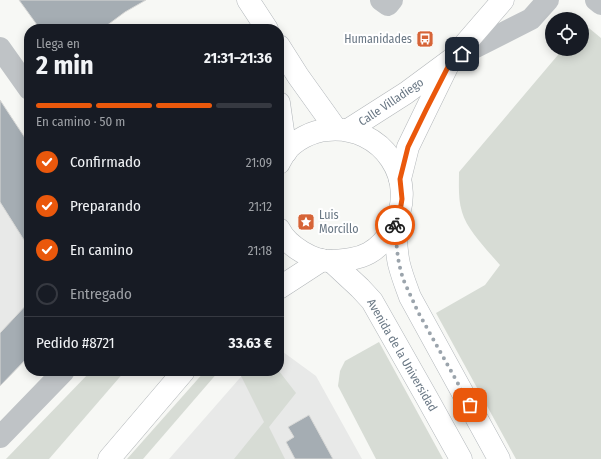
<!DOCTYPE html>
<html lang="es">
<head>
<meta charset="utf-8">
<style>
	:root { --surface:#171b24; --page:#20242c; --text:#f1f3f6; --muted:#9ea1a6; --line:#363941; --accent:#ea580c }
	body { margin:0; font-family:"Fira Sans Condensed",sans-serif; background:var(--page); color:var(--text); height:100vh; display:flex; flex-direction:column; font-size:15px; white-space:nowrap }
	* { box-sizing:border-box; margin:0 }
	p { font-size:13px; color:var(--muted) }
	.icon { flex:none; width:22px; height:22px; fill:none; stroke:currentColor; stroke-width:2; stroke-linecap:round; stroke-linejoin:round }
	.map { position:relative; flex:1; overflow:hidden }
	.panel { position:absolute; left:24px; top:24px; width:260px; height:352px; display:flex; flex-direction:column; background:var(--surface); border-radius:16px; box-shadow:0 2px 10px #0003 }
	.panel>* { flex:none }
	.buttons { position:absolute; left:545px; top:12px; display:grid; gap:8px }
	.buttons a { display:grid; place-items:center; width:44px; height:44px; border-radius:50%; background:var(--surface); box-shadow:0 2px 10px #0003; font-size:20px }
	.pin { position:absolute; display:grid; place-items:center; width:34px; height:34px; color:#fff; margin:-17px; border-radius:8px; box-shadow:0 2px 6px #0006 }
	.courier { position:absolute; display:grid; place-items:center; width:40px; height:40px; margin:-20px; border:3px solid #ea580c; border-radius:50%; background:#fff; color:#222; box-shadow:0 1px 5px #0007 }
	.head em { font-style:normal; font-weight:700 }
	.head div { display:flex; flex-direction:column-reverse }
	.head { display:flex; align-items:center; justify-content:space-between; height:68px; padding:0 12px }
	h1 { font-size:26px; font-weight:700; line-height:30px }
	.bar { display:grid; grid-template-columns:repeat(4,1fr); gap:6px 4px; align-content:center; height:48px; padding:0 12px }
	.bar i { height:5px; border-radius:3px; background:var(--line) }
	.bar .current { background:var(--accent) }
	.bar p { grid-column:span 4 }
	.line { display:flex; align-items:center; gap:10px; padding:0 12px; border-top:1px solid var(--line) }
	.line div { flex:1 }
	ol { padding:0 12px; list-style:none }
	li { display:flex; align-items:center; gap:12px; height:44px }
	li p { margin-inline-start:auto }
	li .icon { padding:4px; border-radius:50%; background:var(--accent); color:#fff; stroke-width:4 }
	li:last-child { color:var(--muted) }
	li i { width:22px; height:22px; border:2px solid var(--line); border-radius:50% }
	.map>svg:first-child { display:block }
	.built { fill:#e8e9e8 }
	.green { fill:#d7dcd5 }
	.building { fill:#a5adb3; stroke:#d9d9d7 }
	.lines { fill:none; stroke-linecap:round; stroke-linejoin:round }
	.major-casing { stroke:#b2b7bb; stroke-width:23 }
	.highway-casing { stroke:#b2b6b9; stroke-width:23 }
	.minor { stroke:#bfc3c6; stroke-width:22 }
	.major { stroke:#fff; stroke-width:22 }
	.highway { stroke:#fff; stroke-width:22 }
	.done { stroke:#9ba4ac; stroke-width:4; stroke-dasharray:0 7.2 }
	.route { stroke:#ea580c; stroke-width:5 }
	.labels { text-anchor:middle; stroke-width:4; stroke-linejoin:round; paint-order:stroke }
	.poi-label { font-size:12px; fill:#697784; stroke:#fff; text-anchor:end }
	.street-label { font-size:12px; fill:#697784; stroke:#fff }
</style>
</head>
<body>
<div class="map">
<svg width="601" height="459" viewBox="0 0 601 459">
	<rect width="100%" height="100%" fill="#f7f8f5"/>
	<g class="built">
		<path d="M0,100L29,144V356L0,386Z"/>
		<path d="M279,349L316,376L362,459H169L246,371H279Z"/>
	</g>
	<g class="green">
		<path d="M584,24L601,38V459H516L436,313L485,285L500,265C488,251 467,230 462,212C458,199 459,186 459,172L563,49H582V26Z"/>
		<path d="M379,342L443,459H376L338,386L340,371L345,361Z"/>
		<path d="M91,371H125L49,459H6Z"/>
		<path d="M205,371H219L143,459H127Z"/>
		<path d="M246,371H279L296,393L269,427L285,459H234L264,422L241,376Z"/>
	</g>
	<g class="building">
		<path d="M19,0H146L125,12L102,29H40Z"/>
		<path d="M0,100L29,144V248L0,202Z"/>
		<path d="M29,302V356L0,386V333Z"/>
		<path d="M309,415L333,459H295L286,442L294,437L288,427Z"/>
	</g>
	<g class="lines">
		<g class="major-casing">
			<g id="major">
				<path d="M248,0L267,29"/>
				<path d="M279,46L298,76L336,129"/>
				<path d="M279,103L286,152"/>
				<path d="M395,224C396,237 396,251 399,264C402,276 406,286 410,297L499,459"/>
				<path d="M331,261L360,288L372,301L427,398L461,459"/>
			</g>
		</g>
		<g class="highway-casing">
			<g id="highway">
				<path d="M348,130L406,93L452,59L503,0"/>
				<path d="M279,163C281,159 283,156 285,152C295,140 312,131 327,130C382,124 421,181 392,229C387,238 378,248 369,253C358,259 346,260 334,261C315,263 287,246 279,229"/>
				<path d="M400,179L408,147L426,110L449,63"/>
				<path d="M279,288L322,260"/>
				<path d="M109,459L184,371"/>
			</g>
		</g>
		<g class="minor">
			<path d="M381,0L388,5L392,0"/>
			<path d="M596,0L601,4"/>
			<path d="M0,48L29,89"/>
			<path d="M452,59L531,19L548,0"/>
			<path d="M0,437L64,371"/>
		</g>
		<use href="#major" class="major"/>
		<use href="#highway" class="highway"/>
	</g>
	<g class="lines">
		<path class="done" d="M395,225L397,250L399,264L403,279L418,312L470,405"/>
		<path class="route" d="M395,225L400,211L402,199L400,179L408,147L426,110L452,59L462,54"/>
	</g>
	<defs>
		<g id="bus-square" transform="scale(0.9)"><rect x="-9" y="-9" width="18" height="18" rx="4" fill="#d66437" stroke="#fff"/><path d="M-5-6H5V4H4V6H2V4H-2V6H-4V4H-5ZM-3.5-4V0h7V-4ZM-3.5 1.2v1.5H-2V1.2ZM2 1.2v1.5H3.5V1.2Z" fill="#fff"/></g>
		<g id="sight-square" transform="scale(0.9)"><rect x="-9" y="-9" width="18" height="18" rx="4" fill="#d66437" stroke="#fff"/><path d="M0-6L1.8-2.2L6-1.7L2.9 1.2L3.7 5.4L0 3.3L-3.7 5.4L-2.9 1.2L-6-1.7L-1.8-2.2Z" fill="#fff"/></g>
	</defs>
	<g fill-rule="evenodd">
		<use href="#bus-square" x="425" y="39"/>
		<use href="#sight-square" x="306" y="222"/>
	</g>
	<g class="labels">
		<g class="poi-label">
			<text x="412" y="43">Humanidades</text>
			<text x="319" y="219" text-anchor="start">Luis<tspan x="319" dy="14">Morcillo</tspan></text>
		</g>
		<g class="street-label">
			<text transform="translate(391 102) rotate(-34)" y="4">Calle Villadiego</text>
			<text transform="translate(402 355) rotate(60)" y="4">Avenida de la Universidad</text>
		</g>
	</g>
</svg>
<div class="buttons">
<a><svg class="icon" aria-label="locate" viewBox="0 0 24 24"><circle cx="12" cy="12" r="6"/><path d="M12 2v4M12 18v4M2 12h4M18 12h4"/></svg></a>
</div>
<div class="pin" style="left:470px;top:405px;background:#ea580c"><svg class="icon" aria-label="bag" viewBox="0 0 24 24"><path d="M5 8h14l-1 12H6zM9 8a3 3 0 0 1 6 0"/></svg></div>
<div class="pin" style="left:462px;top:54px;background:#1f2937"><svg class="icon" aria-label="home" viewBox="0 0 24 24"><path d="M3 11l9-7 9 7M6 9v11h12V9"/></svg></div>
<div class="courier" style="left:395px;top:225px"><svg class="icon" aria-label="bike" viewBox="0 0 24 24"><circle cx="6" cy="16" r="4"/><circle cx="18" cy="16" r="4"/><path d="M6 16l4-8h5l3 8M10 8l3 8H6M13 5h3"/></svg></div>
<section class="panel">
<div class="head"><div><h1>2 min</h1><p>Llega en</p></div><em>21:31–21:36</em></div>
<div class="bar"><i class="current"></i><i class="current"></i><i class="current"></i><i></i><p>En camino · 50 m</p></div>
<ol>
<li><svg class="icon" aria-label="check" viewBox="0 0 24 24"><path d="M5 12l5 5 9-10"/></svg>Confirmado<p>21:09</p></li>
<li><svg class="icon" aria-label="check" viewBox="0 0 24 24"><path d="M5 12l5 5 9-10"/></svg>Preparando<p>21:12</p></li>
<li><svg class="icon" aria-label="check" viewBox="0 0 24 24"><path d="M5 12l5 5 9-10"/></svg>En camino<p>21:18</p></li>
<li><i></i>Entregado</li>
</ol>
<div class="line" style="height:52px"><div>Pedido #8721</div><b>33.63 €</b></div>
</section>
</div>
</body>
</html>
